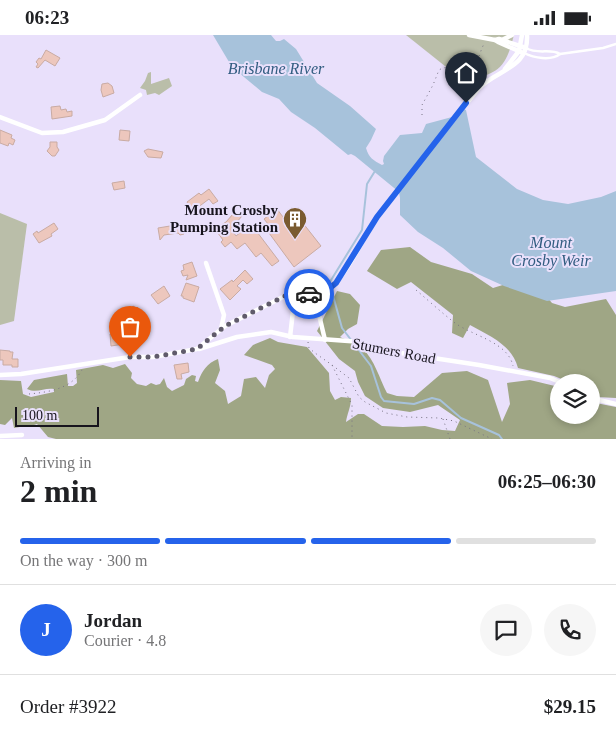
<!DOCTYPE html>
<html lang="en">
<head>
<meta charset="utf-8">
<style>
	:root { --surface:#fff; --page:#f6f6f6; --text:#202124; --muted:#757577; --line:#e0e0e0; --accent:#2563eb }
	body { margin:0; font-family:Georgia,serif; background:var(--page); color:var(--text); height:100vh; display:flex; flex-direction:column; font-size:19px; white-space:nowrap }
	* { box-sizing:border-box; margin:0 }
	p { font-size:16px; color:var(--muted) }
	.icon { flex:none; width:28px; height:28px; fill:none; stroke:currentColor; stroke-width:2; stroke-linecap:round; stroke-linejoin:round }
	.map { position:relative; height:404px; overflow:hidden }
	.details { display:flex; flex-direction:column; background:var(--surface); flex:1 }
	.details>* { flex:none }
	.fabs { position:absolute; left:550px; top:339px; display:grid; gap:10px }
	.fabs a { display:grid; place-items:center; width:50px; height:50px; border-radius:50%; background:var(--surface); box-shadow:0 2px 8px #0003; font-size:25px }
	.scale { position:absolute; left:15px; bottom:12px; width:84px; box-sizing:border-box; padding-left:5px; border:2px solid #17141d; border-top:0; font-size:14px; line-height:18px; white-space:nowrap; color:#17141d; -webkit-text-stroke:4px #e9e0fb; paint-order:stroke }
	.pin { position:absolute; display:grid; place-items:center; width:42px; height:42px; color:#fff; margin:-51px -21px; border-radius:50% 50% 50% 0; rotate:-45deg; box-shadow:0 0 5px #0007 }
	.pin .icon { rotate:45deg }
	.courier { position:absolute; display:grid; place-items:center; width:50px; height:50px; margin:-25px; border:4px solid #2563eb; border-radius:50%; background:#fff; color:#222; box-shadow:0 1px 6px #0007 }
	.overview em { font-style:normal; font-weight:600 }
	.overview div { display:flex; flex-direction:column-reverse }
	.overview { display:flex; align-items:center; justify-content:space-between; height:85px; padding:0 20px }
	h1 { font-size:32px; font-weight:600; line-height:38px }
	.bar { display:grid; grid-template-columns:repeat(4,1fr); gap:8px 5px; align-content:center; height:60px; padding:0 20px }
	.bar i { height:6px; border-radius:4px; background:var(--line) }
	.bar .active { background:var(--accent) }
	.bar p { grid-column:span 4 }
	.line { display:flex; align-items:center; gap:12px; padding:0 20px; border-top:1px solid var(--line) }
	.line div { flex:1 }
	.round { display:grid; place-items:center; flex:none; width:52px; height:52px; border-radius:26px; background:var(--page) }
	.status { display:flex; justify-content:space-between; align-items:center; height:35px; padding:0 25px; background:var(--surface); direction:ltr }
	.status svg { height:14px; fill:currentColor }
	.map>svg:first-child { display:block }
	.green { fill:#babea9 }
	.forest { fill:#9fa685 }
	.water { fill:#a7c2db }
	.lines { fill:none; stroke-linecap:round; stroke-linejoin:round }
	.stream { stroke:#a7c2db; stroke-width:2 }
	.building { fill:#edc7bd; stroke:#c9aba3 }
	.path { stroke:#777283; stroke-width:1; stroke-dasharray:1 4; stroke-linecap:butt }
	.lane { stroke:#fff; stroke-width:2.5 }
	.street { stroke:#fff; stroke-width:4.5 }
	.done { stroke:#605b6b; stroke-width:5; stroke-dasharray:0 9 }
	.route { stroke:#2563eb; stroke-width:6 }
	.labels { text-anchor:middle; stroke-width:4; stroke-linejoin:round; paint-order:stroke }
	.poi-label { font-size:15px; font-weight:bold; fill:#17141d; stroke:#e9e0fb; text-anchor:end }
	.street-label { font-size:15px; fill:#17141d; stroke:#e9e0fb }
	.water-label { font-size:16px; font-style:italic; fill:#315c80; stroke:#e9e0fb }
</style>
</head>
<body>
<div class="status"><b>06:23</b><svg viewBox="0 0 49 12"><path d="M0 12V9h3v3zM5 12V6h3v6zM10 12V3h3v9zM15 12V0h3v12zM26 1h20v11H26zM47 4h2v5h-2z"/></svg></div>
<div class="map">
<svg width="616" height="404" viewBox="0 0 616 404">
	<rect width="100%" height="100%" fill="#e9e0fb"/>
	<g class="green">
		<path d="M406,0H514C505,35 499,37 465,47Z"/>
		<path d="M151,37V49L169,43L172,51L159,60L155,58L147,60L146,55L140,53L145,46L148,38Z"/>
		<path d="M0,178L27,189L14,286L0,290Z"/>
	</g>
	<g class="forest">
		<path d="M410,212L431,227L472,239L493,253L512,247L541,255L552,268L565,272L606,264L616,280V363L597,362L591,359V348L569,347L554,341L518,333C512,310 490,301 470,290L463,303L452,298L453,280L411,247L397,254L367,236L381,215Z"/>
		<path d="M337,256L350,259L360,270L357,289L348,294L340,302C347,305 356,308 362,313C375,325 379,343 387,358L397,361L414,362L442,338L467,336L488,345L502,387L510,369L507,348L530,345L559,352V380H591V367L616,372V404H56L48,402L37,389C29,392 22,391 14,393L12,383L5,390L0,389V345L21,346L23,359L31,362L54,357V354C45,352 37,359 27,354L34,345L67,339L68,351H73L77,348L76,335L103,330L113,333L125,329L132,338L131,343L137,349L146,351L151,348L156,350L160,349L164,343L167,352L172,356L184,350L186,344L192,340L196,341L195,346L198,347C202,336 207,328 218,324L220,335L215,348L225,356L228,369L241,361L244,344L256,342L265,353L269,340L275,334L272,330L244,320L253,310L270,303L278,307L307,312L329,338L330,356L335,365L341,362L351,363C351,372 347,379 346,387L358,379H364L382,391L403,392L425,391L442,395L455,396L460,385L438,370L410,377L383,373L365,361L358,347L355,336L339,324L317,296Z"/>
	</g>
	<path class="water" d="M213,0H271L276,6H280L284,4L296,14L317,48L350,71L376,94L371,105L366,113C369,123 373,125 382,130L384,129L383,126L384,121L400,100L422,98L426,89L452,82L463,74L466,75L476,122L517,154L543,165L568,169L601,162L616,156V256L547,266L504,251L471,236L443,213L418,197L400,180V163L399,157L355,121L351,119L348,120L315,93L291,77L279,64L262,57L232,32Z"/>
	<g class="lines">
		<path class="stream" d="M375,136L367,149L362,195L328,250L332,257L342,293L371,331L381,362L384,366L414,369L432,363L440,365L461,383L499,400L502,404"/>
	</g>
	<g class="building">
		<path d="M46,15L60,23L55,31L45,25L38,33L36,32L38,29L36,27L39,23L41,24Z"/>
		<path d="M108,48L112,51L114,58L103,62L101,55L102,49Z"/>
		<path d="M60,71L61,75L66,74L67,77L72,76V81L52,84L51,72Z"/>
		<path d="M0,95L12,100L11,103L15,105L13,110L9,108L8,111L0,108Z"/>
		<path d="M120,95L130,96L129,106L119,105Z"/>
		<path d="M50,107H57V112L59,115L55,121H52L47,116L50,112Z"/>
		<path d="M148,114L163,117L161,123L148,122L144,116Z"/>
		<path d="M124,146L125,153L114,155L112,148Z"/>
		<path d="M209,154L218,166L213,169L209,164L193,176L187,167L199,158L201,160Z"/>
		<path d="M277,174L286,186L295,178L321,211L294,232L269,198L273,195L264,184Z"/>
		<path d="M238,178L242,181L231,194L236,201L251,189L279,226L272,231L261,218L256,222L245,208L237,214L231,207L225,212L221,207L223,205L215,194L226,187L233,179L236,181Z"/>
		<path d="M54,188L58,194L51,199L52,201L39,208L33,199L37,196L38,198Z"/>
		<path d="M182,189L184,199L180,200L178,198L164,200L160,205L158,193Z"/>
		<path d="M192,227L197,241L186,245L188,240L183,241L181,236L184,235L183,230Z"/>
		<path d="M245,235L253,244L247,249L243,245L237,251L241,254L230,265L220,254L232,245L233,247Z"/>
		<path d="M186,248L199,252L194,267L183,263V261H181Z"/>
		<path d="M164,251L170,261L158,269L151,260Z"/>
		<path d="M133,271L136,273L137,272L144,279L135,288L127,279Z"/>
		<path d="M122,296L124,309L111,311L110,299Z"/>
		<path d="M0,315L10,316V317H13L12,324H18V332H12V330H3V325H0Z"/>
		<path d="M188,328L189,337L181,339L182,344H177L174,330Z"/>
	</g>
	<g class="lines">
		<g class="path">
			<path d="M422,80V70L433,50L439,35C450,28 468,36 476,28C479,23 481,14 484,9"/>
			<path d="M416,255C429,266 442,278 455,288C473,301 508,307 513,331"/>
			<path d="M308,307L309,313L315,318L332,330L352,370V404"/>
			<path d="M332,330L349,343L359,362L365,367L386,378L407,382L439,383L454,386L492,404"/>
			<path d="M29,359C49,357 71,354 82,335"/>
			<path d="M443,384L450,404"/>
		</g>
		<g class="lane">
			<path d="M526,13C538,20 550,13 560,19"/>
			<path d="M524,18C534,23 551,26 560,19L603,13L616,9"/>
		</g>
		<g class="street">
			<path d="M469,0L495,5L499,4L526,13"/>
			<path d="M495,5L498,7L521,17"/>
			<path d="M502,5L512,0"/>
			<path d="M505,34L519,16L522,0"/>
			<path d="M0,82L42,98L63,97L105,85L140,60"/>
			<path d="M206,228L224,280L221,294"/>
			<path d="M314,259L325,305"/>
			<path d="M290,302L295,259"/>
			<path d="M199,314L237,302L271,297L293,302L362,307L381,315L479,330L550,343L562,348"/>
			<path d="M0,340L21,339L130,322H153L197,314L225,291L287,260C300,257 317,263 328,255C344,245 364,201 377,183C409,139 444,97 478,54C497,34 529,34 527,0"/>
			<path d="M591,363L616,369"/>
			<path d="M0,401L22,400"/>
		</g>
	</g>
	<g class="lines">
		<path class="done" d="M130,322H153L197,314L225,291L287,260L294,258L309,259"/>
		<path class="route" d="M309,259L325,257L336,248L377,182L466,68"/>
	</g>
	<defs>
		<g id="building-pin" transform="scale(1.25)"><path d="M0 17L-7.5 6A9.5 9.5 0 1 1 7.5 6Z" fill="#7a5b30" stroke="#e9e0fb"/><path d="M-4-6H4V6H1V3H-1V6H-4ZM-2.5-4.3h1.7v1.8h-1.7ZM.8-4.3h1.7v1.8H.8ZM-2.5-1h1.7V.8h-1.7ZM.8-1h1.7V.8H.8Z" fill="#fff"/></g>
	</defs>
	<g fill-rule="evenodd">
		<use href="#building-pin" x="295" y="184"/>
	</g>
	<g class="labels">
		<g class="poi-label">
			<text x="278" y="180">Mount Crosby<tspan x="278" dy="17">Pumping Station</tspan></text>
		</g>
		<g class="street-label">
			<text transform="translate(394 316) rotate(11)" y="5">Stumers Road</text>
		</g>
		<g class="water-label">
			<text x="276" y="39">Brisbane River</text>
			<text x="551" y="213">Mount<tspan x="551" dy="18">Crosby Weir</tspan></text>
		</g>
	</g>
</svg>
<div class="fabs">
<a><svg class="icon" aria-label="layers" viewBox="0 0 24 24"><path d="M12 4l9 5-9 5-9-5zM3 14l9 5 9-5"/></svg></a>
</div>
<div class="scale">100 m</div>
<div class="pin" style="left:130px;top:322px;background:#ea580c"><svg class="icon" aria-label="bag" viewBox="0 0 24 24"><path d="M5 8h14l-1 12H6zM9 8a3 3 0 0 1 6 0"/></svg></div>
<div class="pin" style="left:466px;top:68px;background:#1f2937"><svg class="icon" aria-label="home" viewBox="0 0 24 24"><path d="M3 11l9-7 9 7M6 9v11h12V9"/></svg></div>
<div class="courier" style="left:309px;top:259px"><svg class="icon" aria-label="car" viewBox="0 0 24 24"><path d="M5 17H2v-5l4-1 3-4h7l3 4 3 1v5h-3M9 17h6M6 11h13"/><circle cx="7" cy="17" r="2"/><circle cx="17" cy="17" r="2"/></svg></div>
</div>
<section class="details">
<div class="overview"><div><h1>2 min</h1><p>Arriving in</p></div><em>06:25–06:30</em></div>
<div class="bar"><i class="active"></i><i class="active"></i><i class="active"></i><i></i><p>On the way · 300 m</p></div>
<div class="line" style="height:90px"><b class="round" style="background:var(--accent);color:#fff">J</b><div><b>Jordan</b><p>Courier · 4.8</p></div><a class="round"><svg class="icon" aria-label="chat" viewBox="0 0 24 24"><path d="M4 5h16v11H9l-5 4z"/></svg></a><a class="round"><svg class="icon" aria-label="phone" viewBox="0 0 24 24"><path d="M5 4h4l2 5-3 2q2 4 5 5l2-3 5 2v4C11 20 4 13 5 4z"/></svg></a></div>
<div class="line" style="height:65px"><div>Order #3922</div><b>$29.15</b></div>
</section>
</body>
</html>
